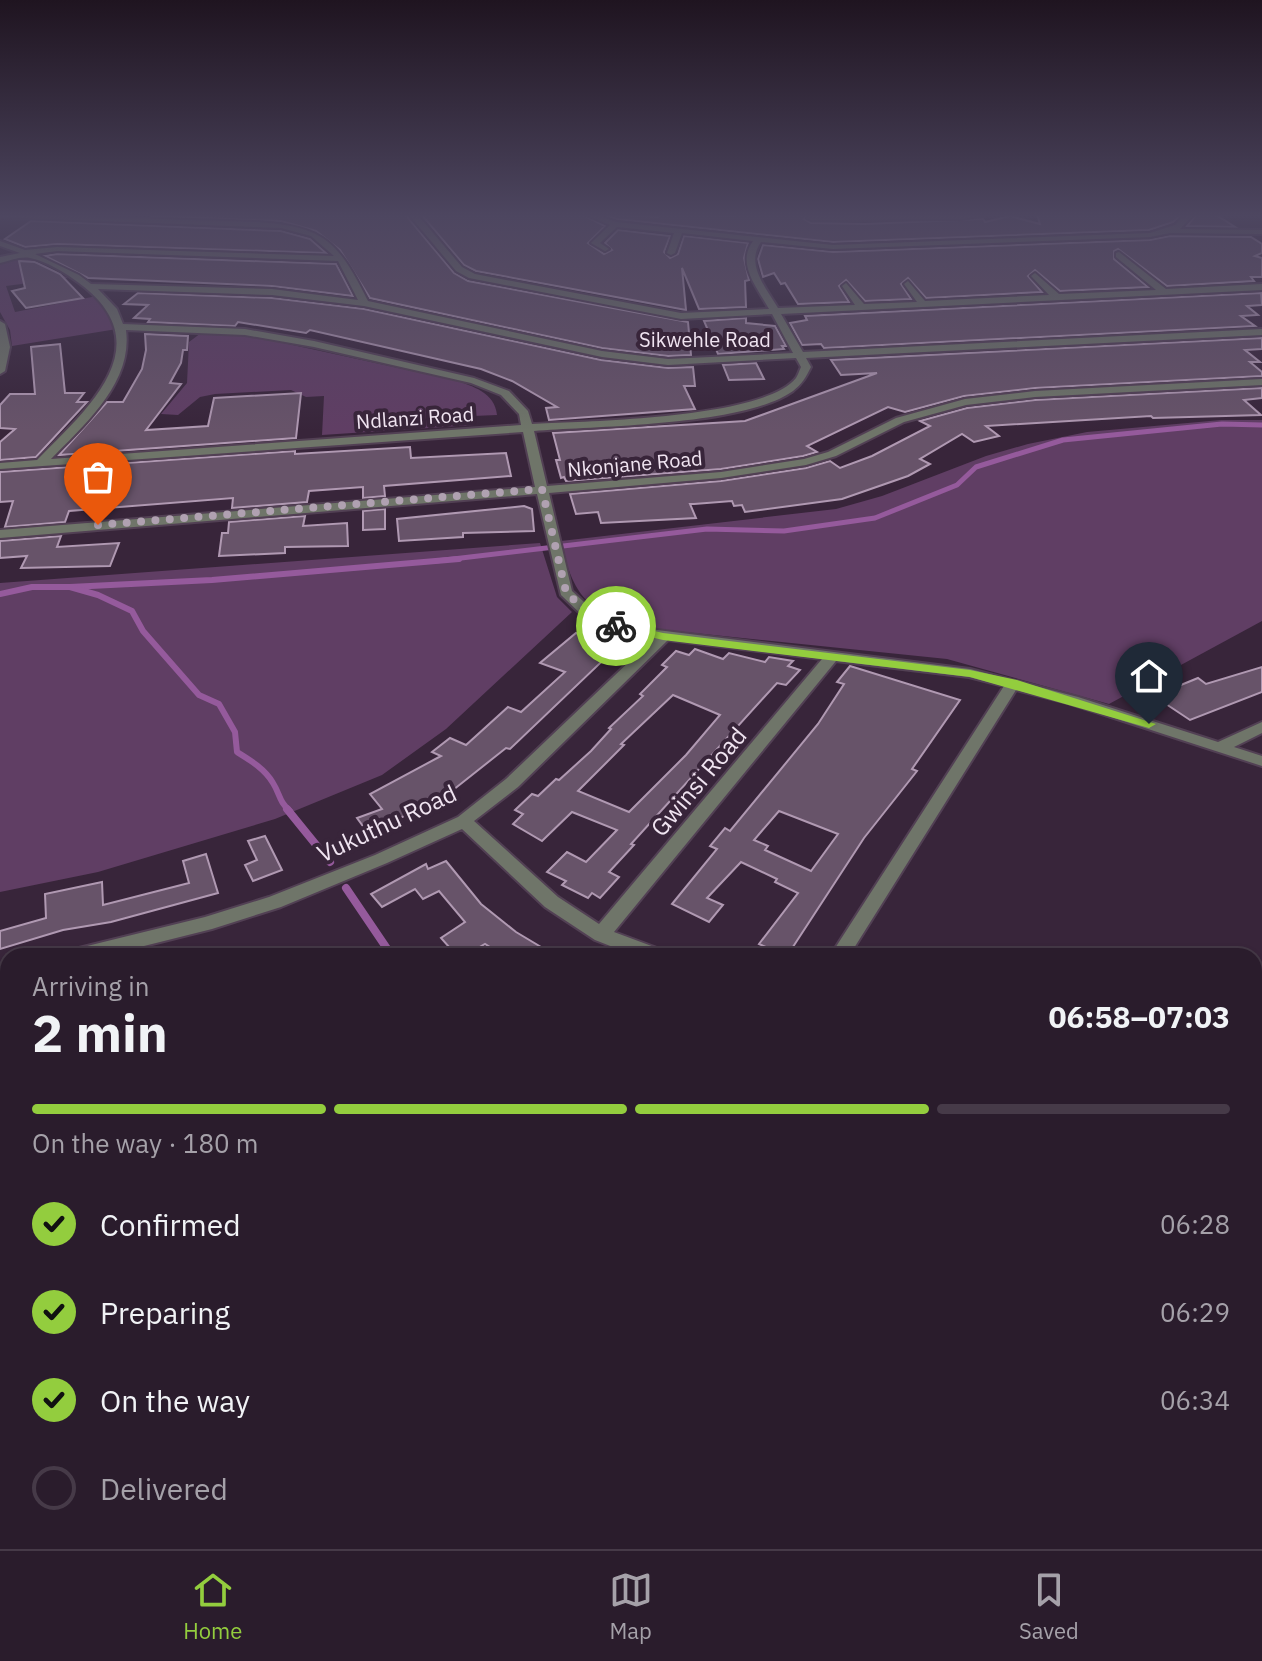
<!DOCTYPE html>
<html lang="en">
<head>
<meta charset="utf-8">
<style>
	:root { --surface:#2a1c2c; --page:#322534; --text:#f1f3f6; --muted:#a5a1a9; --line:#463a48; --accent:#93cd3e }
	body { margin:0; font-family:"IBM Plex Sans",sans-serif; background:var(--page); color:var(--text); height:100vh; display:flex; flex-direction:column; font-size:30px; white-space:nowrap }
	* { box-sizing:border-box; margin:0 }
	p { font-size:26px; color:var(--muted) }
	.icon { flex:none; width:44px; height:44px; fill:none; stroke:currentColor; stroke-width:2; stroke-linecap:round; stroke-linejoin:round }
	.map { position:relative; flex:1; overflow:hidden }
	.sheet { position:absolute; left:0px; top:948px; width:1262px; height:602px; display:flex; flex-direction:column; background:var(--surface); border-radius:24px 24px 0 0; box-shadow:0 2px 6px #0004,0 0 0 2px var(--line) }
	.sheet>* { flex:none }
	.pin { position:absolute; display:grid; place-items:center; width:68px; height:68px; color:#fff; margin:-82px -34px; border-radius:50% 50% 50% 0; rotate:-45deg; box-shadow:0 0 8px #0007 }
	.pin .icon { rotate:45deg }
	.courier { position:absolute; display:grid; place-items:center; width:80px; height:80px; margin:-40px; border:6px solid #93cd3e; border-radius:50%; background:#fff; color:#222; box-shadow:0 2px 10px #0007 }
	.head em { font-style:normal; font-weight:700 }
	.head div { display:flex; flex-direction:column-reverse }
	.head { display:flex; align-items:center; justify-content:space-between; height:136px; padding:0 32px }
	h1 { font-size:52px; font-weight:700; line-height:60px }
	.bar { display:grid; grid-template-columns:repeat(4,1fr); gap:12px 8px; align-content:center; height:96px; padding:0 32px }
	.bar i { height:10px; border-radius:6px; background:var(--line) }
	.bar .current { background:var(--accent) }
	.bar p { grid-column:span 4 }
	ol { padding:0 32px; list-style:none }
	li { display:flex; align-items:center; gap:24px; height:88px }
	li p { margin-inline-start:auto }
	li .icon { padding:8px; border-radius:50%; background:var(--accent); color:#111; stroke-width:4 }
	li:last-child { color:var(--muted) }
	li i { width:44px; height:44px; border:4px solid var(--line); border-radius:50% }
	.tabs { display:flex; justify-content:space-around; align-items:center; height:112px; border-top:2px solid var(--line); background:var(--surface); font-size:22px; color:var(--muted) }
	.tabs a { display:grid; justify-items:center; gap:4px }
	.tabs .current { color:var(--accent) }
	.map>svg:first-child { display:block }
	.green { fill:#603e64 }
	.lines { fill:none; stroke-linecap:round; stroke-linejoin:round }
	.stream-far3 { stroke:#955a9c; stroke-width:5 }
	.stream-far2 { stroke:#955a9c; stroke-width:6 }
	.stream-far1 { stroke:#955a9c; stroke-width:8 }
	.stream { stroke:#955a9c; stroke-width:11 }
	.building { fill:#675369; stroke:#b099b2; stroke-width:2; fill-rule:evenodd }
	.minor-casing { stroke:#524054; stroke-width:4 }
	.minor { fill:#6f7569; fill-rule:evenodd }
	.route { fill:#93cd3e }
	.done { stroke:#b0a1b1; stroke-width:8; stroke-dasharray:0 14.4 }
	.labels { text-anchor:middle; stroke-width:8; stroke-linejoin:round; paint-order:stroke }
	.far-street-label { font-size:20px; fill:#f0e4f1; stroke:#38253a }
	.street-label { font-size:24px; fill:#f0e4f1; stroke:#38253a }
</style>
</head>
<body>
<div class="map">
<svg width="1262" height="1549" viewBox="0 0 1262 1549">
	<rect width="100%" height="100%" fill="#38253a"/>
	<g class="green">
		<path d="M25,256L68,278L6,286L15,312L97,296L107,308L117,329L12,346L10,330L0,312V261Z"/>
		<path d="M201,333L256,337L454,380C473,386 495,393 497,415L473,416L474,425L322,435L324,396L306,397L291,390L215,394L200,397L178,415L161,414L187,383L189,342Z"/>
		<path d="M1221,420H1262V621L1109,704L947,659L665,630C600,618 575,610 561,541L836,509L882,496L986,456L1028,444L1087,432Z"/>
		<path d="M540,543L557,597L572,612L446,729L382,775L275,819L98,872L0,892V583Z"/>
	</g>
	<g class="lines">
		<path class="stream-far3" d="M436,561L707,529L784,531L875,518L957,485L976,467L1063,440L1222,424L1262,425"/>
		<g class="stream-far2">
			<path d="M70,587L212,580L459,559"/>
			<path d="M0,594L32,587H70L98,595L132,611L143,631L199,695L219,704L235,732L237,752C250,760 265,769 273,783C280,794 279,802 290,811"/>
		</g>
		<g class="stream-far1">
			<path d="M287,809L330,862"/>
			<path d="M346,888L392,956"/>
		</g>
		<path class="stream" d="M1254,1279L1262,1281"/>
	</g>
	<g class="building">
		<path d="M154,214H408V218L454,273L468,281L688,322L691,355L668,356L602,348L370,298L340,250L316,231L281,221L152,216Z"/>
		<path d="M421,214H581L605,226L588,243L604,254L612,250L605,243L618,230L670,236L664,252L670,258L678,254L684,236L748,243L744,258L749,280L745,281L746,307L699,309L682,268L686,310L476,271L464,265Z"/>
		<path d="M603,214L658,217L659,214L733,216L731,214H809L804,219L811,223L865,224L983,219L985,222L1010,216L1040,224L1037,214H1182L1173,222L1149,230L833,242L617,219Z"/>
		<path d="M1197,214H1215L1235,227L1187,226Z"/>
		<path d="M31,221L281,231L310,239L326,253L57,244L25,247L5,239Z"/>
		<path d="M1170,236L1251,237L1262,244V253L1255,256L1262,258V277H1251L1254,281L1167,286L1118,249L1114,251V259L1148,287L1060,291L1035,270L1028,276L1042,292L926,298L908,278L901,284L911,299L865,301L846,280L839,286L849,302L798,304L785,283L781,284L774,273L763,277L758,259L763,245L833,252L1150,240Z"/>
		<path d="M57,254L336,264L353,296L272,286L88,278L45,256Z"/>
		<path d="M19,261L35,262L60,274L83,298L26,308L12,291L25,288Z"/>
		<path d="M138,293L272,298L364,309L601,360L668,368L693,367L695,386H684L695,409L549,420L546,408L557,407L512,381L481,369L310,330L306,333L238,322L235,326L148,322L150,319L134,318L148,305L124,304Z"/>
		<path d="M1261,293L1262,305L1247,306L1258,315L1241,316L1255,326L824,348L821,344L802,345L790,323L807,320L805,316Z"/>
		<path d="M746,318V323L775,326L786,346H782L784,349L718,354L704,321Z"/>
		<path d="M145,334L188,336L187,350H183L181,363L170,383L181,384L146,430L208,426L214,398L301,393L296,438L59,455L107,402H123L142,369L146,350Z"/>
		<path d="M1262,338V349L1245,350L1260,362H1250L1262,372V376L1035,388L964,396L905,412L888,407L807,446L817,452L803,456L721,469L566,481L564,477L561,478L556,460H560L553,433L745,421L877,373L841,375L831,360Z"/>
		<path d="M60,344L65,393H84L77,402H87L36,457L0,460V442L15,429L0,428V405L10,394H35L31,347Z"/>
		<path d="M756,363L764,379L729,380L723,365Z"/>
		<path d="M1262,388V398L1244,400L1261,415L1153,418L1151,416L986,426L999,436L974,442L962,434L920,459L930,464L908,476L842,499L745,512L742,505L734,506L732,501L694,504H690L696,518L601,523L598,512L576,514L570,494L721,481L806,468L830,461L840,468L872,456L930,426L920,421L967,408L1035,400Z"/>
		<path d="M410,447L411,458L506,453L511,476L384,486L385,496L363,498V487L309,491L307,502L232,508L233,498L69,511L65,522L5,527L13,501L0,502V472L295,451V454Z"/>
		<path d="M524,506L532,509L534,531L463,533V537L399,541L397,519Z"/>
		<path d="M385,509V529L363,530V511Z"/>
		<path d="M305,516L303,526L347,523L348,546L285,547V553L219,556L222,533H228L229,522Z"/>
		<path d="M61,536L57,547L119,543L110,566L21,568L27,556L0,558V541Z"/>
		<path d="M576,633L616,648L510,749L506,748L443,798L368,833L357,818L382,809L370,794L441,756L432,752L450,738L466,745L508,707L521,712L565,672L540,663Z"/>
		<path d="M695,649L723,659L729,653L765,662L769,657L793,661L788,666L800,670L786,685L777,683L631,844L634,845L609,872L619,877L600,898L592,893L588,898L562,885L566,881L547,872L567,852L586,862L617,830L572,812L542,841L513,824L523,814L515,810L532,794L538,796L556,779L559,780L591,751L611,729L609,728L643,696L640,694L667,667L662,665L676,651L689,655ZM673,695L720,715L686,755L629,812L578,791L624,745L621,744Z"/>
		<path d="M850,666L960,700L912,769L917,771L864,838L787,956L759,944L798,893L775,882L777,879L741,862L707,898L723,905L709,922L672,904L717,849L710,846L725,828L730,831L818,724L844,684L837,682ZM779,811L838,834L811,871L765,850L768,846L754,840Z"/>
		<path d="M1262,667V692L1190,720L1154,696L1198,678L1206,684Z"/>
		<path d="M265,836L282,870L253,881L245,865L257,860L248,841Z"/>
		<path d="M206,854L218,893L111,922L63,930L0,949V931L46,918L45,894L102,882L103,905L189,883L183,861Z"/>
		<path d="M446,861L481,904L516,932L556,956H504L485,944L464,956H457L441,938L465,922L439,891L423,899L415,889L382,907L371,894L426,864L428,869Z"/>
	</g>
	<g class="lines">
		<g class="minor-casing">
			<g id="minor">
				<path d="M0,214L258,222C326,227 338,242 368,301L602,351L668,359L793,353L772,314L681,319L469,278L456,271L410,216L417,214L462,267L475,274L681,313L769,309C757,287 736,264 753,241L682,233L675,253L671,255L667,253L674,233L617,227L600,243L609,249L605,251L591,243L610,225L584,214H595L616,222L833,245L1150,233L1175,225L1186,214H1194L1180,229L1262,230V234L1170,233L1150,237L833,249L761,242C745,264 766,288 778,308L855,305L842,286L846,283L864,304L917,302L904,284L908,281L925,301L1049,295L1031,276L1035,273L1059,294L1156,290L1116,257V253L1119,252L1166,289L1262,284V290L781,314L803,352L1262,329V335L806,358L811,367C806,377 802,384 793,391C744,426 597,426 534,431L547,486L721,472L804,459L828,452L896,418L965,399L1035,391L1262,379V385L1035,397L966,405L904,422L836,456L806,465L721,478L549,493L572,591L595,612L641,628L970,669L1078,697L1218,742L1262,722V733L1234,747L1262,756V766L1068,703L1016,690L849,956H830L1004,686L969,677L836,661L614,932L665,951L667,956H636L595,940L545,907L462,829L387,863L281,907L212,929L104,956H66L68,951L75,949L205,917L269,897L375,855L458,817L506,779L654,638L634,635L585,618L561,595L537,494L0,538V530L535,487L523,432L0,469V463L37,460C87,409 163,345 79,283C66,273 46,261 30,258C21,256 9,261 0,263V257L20,253L0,246V241L25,250L57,247L334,256L311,236L281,228L0,217ZM57,251L338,261L358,300L272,289L91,284L79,275L35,254ZM98,289L272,295L364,306L602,357L668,365L796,358L801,367C799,371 798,375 796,378C763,419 586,421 532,424L528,411L509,391L474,378L314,341L245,329L123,324L117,309ZM126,330L245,335L314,347L471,383L501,395L519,414L521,425L51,459C84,425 133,383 126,330ZM668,640L822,659L599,924L558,897L474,821L518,787Z"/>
				<path d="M995,214L961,219L811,220L807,218L811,216Z"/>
				<path d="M0,321L5,324L10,347L5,371L0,374Z"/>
				<path d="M8,966V980L0,982V968Z"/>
				<path d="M1254,1104L1262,1106V1124L1254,1122Z"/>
				<path d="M0,1272L8,1275V1305L0,1302Z"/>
				<path d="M186,1542H216L219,1549H189Z"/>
				<path d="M647,1542H679L682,1549H650Z"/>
			</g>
		</g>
		<use href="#minor" class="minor"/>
	</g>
	<linearGradient id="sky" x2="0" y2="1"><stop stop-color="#1f1420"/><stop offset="0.5" stop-color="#4d4660"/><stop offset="1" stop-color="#4d4660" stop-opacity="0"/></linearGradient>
	<rect width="1262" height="431" fill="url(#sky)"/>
	<path class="route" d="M616,622L663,633L970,670L1017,680L1156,724L1149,728L970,677L663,640L612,628V623Z"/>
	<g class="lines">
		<path class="done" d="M98,525L542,489L566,592L590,615L616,626"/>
	</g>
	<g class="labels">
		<g class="far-street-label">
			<text x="705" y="347">Sikwehle Road</text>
			<text transform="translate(415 418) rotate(-4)" y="7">Ndlanzi Road</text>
			<text transform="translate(635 464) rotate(-5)" y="7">Nkonjane Road</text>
		</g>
		<g class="street-label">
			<text transform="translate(699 782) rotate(-50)" y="8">Gwinsi Road</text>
			<text transform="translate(387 824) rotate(-25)" y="8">Vukuthu Road</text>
		</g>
	</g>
</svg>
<div class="pin" style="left:98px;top:525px;background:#ea580c"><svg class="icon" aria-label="bag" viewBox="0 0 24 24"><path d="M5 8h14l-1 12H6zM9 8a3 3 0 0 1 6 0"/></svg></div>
<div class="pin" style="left:1149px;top:724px;background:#1f2937"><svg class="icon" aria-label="home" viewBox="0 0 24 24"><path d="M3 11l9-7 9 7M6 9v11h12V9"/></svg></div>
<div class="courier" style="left:616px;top:626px"><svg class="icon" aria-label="bike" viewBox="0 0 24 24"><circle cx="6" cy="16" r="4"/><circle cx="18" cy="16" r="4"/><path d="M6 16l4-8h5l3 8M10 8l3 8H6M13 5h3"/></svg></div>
<section class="sheet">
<div class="head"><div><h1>2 min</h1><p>Arriving in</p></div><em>06:58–07:03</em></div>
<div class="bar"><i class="current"></i><i class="current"></i><i class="current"></i><i></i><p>On the way · 180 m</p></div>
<ol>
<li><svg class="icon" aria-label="check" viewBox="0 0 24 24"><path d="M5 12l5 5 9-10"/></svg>Confirmed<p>06:28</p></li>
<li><svg class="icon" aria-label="check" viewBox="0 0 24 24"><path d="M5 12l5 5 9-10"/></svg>Preparing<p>06:29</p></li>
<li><svg class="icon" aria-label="check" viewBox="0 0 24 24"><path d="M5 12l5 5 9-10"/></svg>On the way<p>06:34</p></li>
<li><i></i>Delivered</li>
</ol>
</section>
</div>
<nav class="tabs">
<a class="current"><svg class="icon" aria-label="home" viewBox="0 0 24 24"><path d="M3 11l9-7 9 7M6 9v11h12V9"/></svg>Home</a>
<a><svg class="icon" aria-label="map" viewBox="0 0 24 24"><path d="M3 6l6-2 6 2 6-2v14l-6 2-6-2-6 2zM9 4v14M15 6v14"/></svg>Map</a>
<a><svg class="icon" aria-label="saved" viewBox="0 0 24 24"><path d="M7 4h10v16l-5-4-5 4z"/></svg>Saved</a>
</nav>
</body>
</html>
